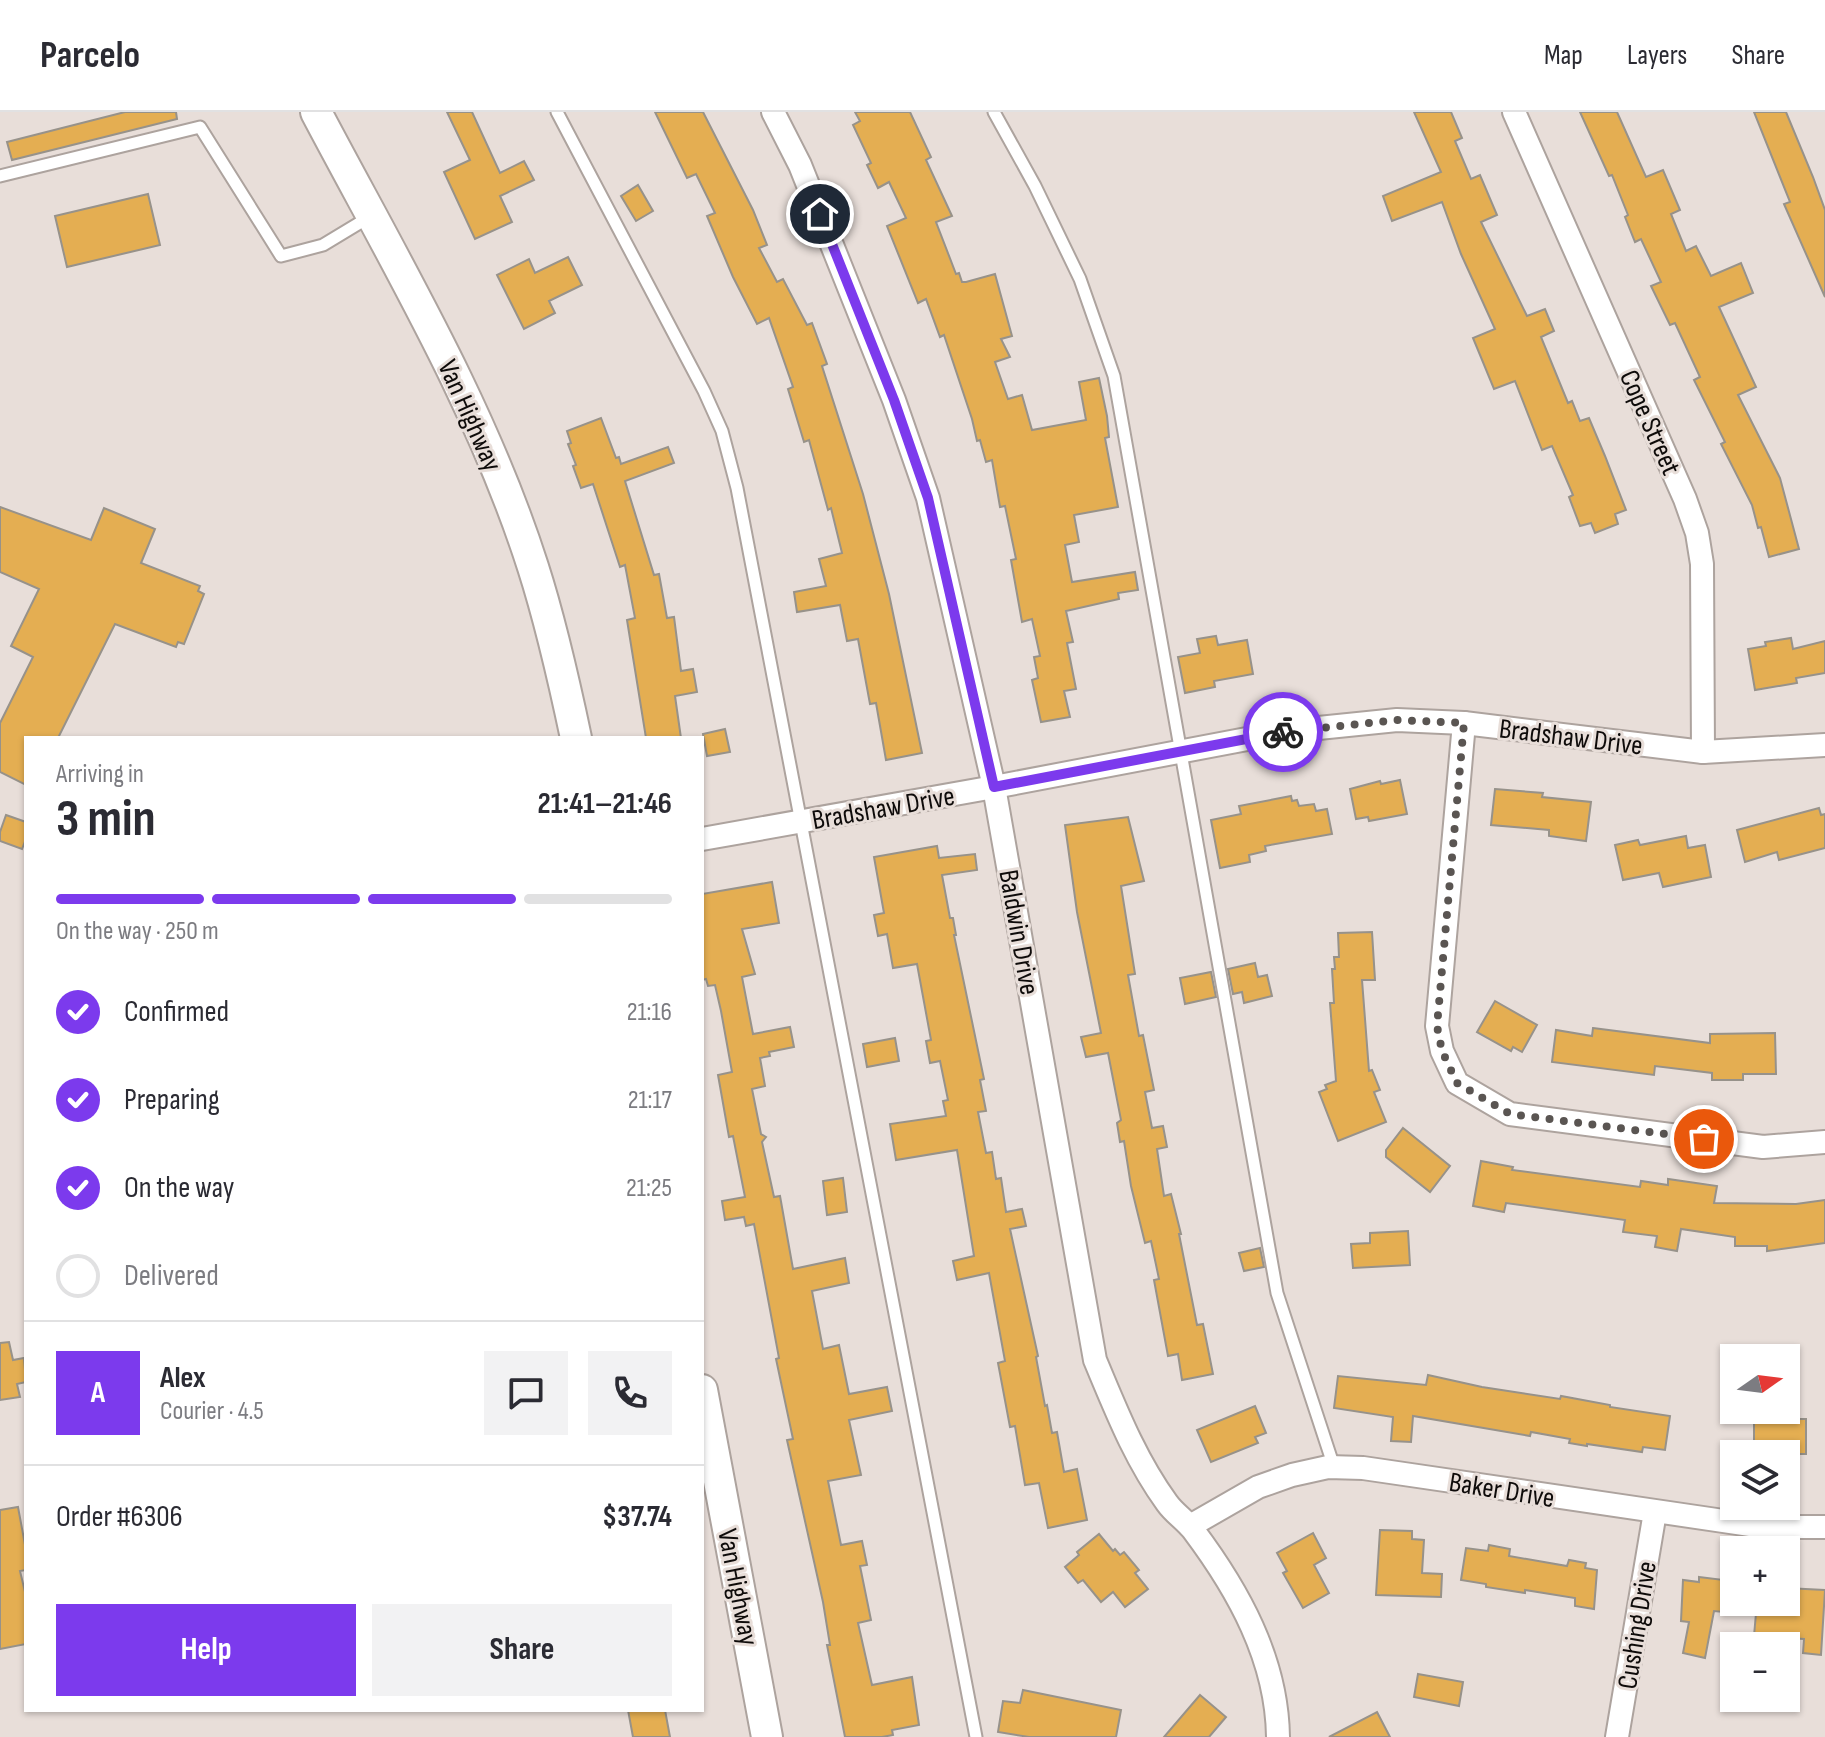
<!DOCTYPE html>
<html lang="en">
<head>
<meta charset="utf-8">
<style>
	:root { --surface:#fff; --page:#f2f2f3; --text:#2b2b33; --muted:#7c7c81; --line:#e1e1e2; --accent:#7c3aed }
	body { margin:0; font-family:"Sofia Sans Condensed",sans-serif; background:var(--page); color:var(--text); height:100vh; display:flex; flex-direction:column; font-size:30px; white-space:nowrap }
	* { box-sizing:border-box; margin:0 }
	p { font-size:26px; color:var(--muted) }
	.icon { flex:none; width:44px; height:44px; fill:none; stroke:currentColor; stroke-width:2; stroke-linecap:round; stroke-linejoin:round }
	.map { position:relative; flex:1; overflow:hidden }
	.side { position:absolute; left:24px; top:624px; width:680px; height:976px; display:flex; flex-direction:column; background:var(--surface); border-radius:0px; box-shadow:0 2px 6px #0004 }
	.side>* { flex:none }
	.needle { width:52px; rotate:76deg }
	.buttons { position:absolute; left:1720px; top:1232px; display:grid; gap:16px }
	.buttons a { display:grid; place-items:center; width:80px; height:80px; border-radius:0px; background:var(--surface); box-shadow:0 2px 6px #0004; font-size:40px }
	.pin { position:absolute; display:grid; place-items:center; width:68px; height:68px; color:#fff; margin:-34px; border:4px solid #fff; border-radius:50%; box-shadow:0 2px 8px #0007 }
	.courier { position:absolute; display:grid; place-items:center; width:80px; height:80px; margin:-40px; border:6px solid #7c3aed; border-radius:50%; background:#fff; color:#222; box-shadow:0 2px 10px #0007 }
	.headline em { font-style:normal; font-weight:700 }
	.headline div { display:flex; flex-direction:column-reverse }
	.headline { display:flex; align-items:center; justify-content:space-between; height:136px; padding:0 32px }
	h1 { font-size:52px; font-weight:700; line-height:60px }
	.bar { display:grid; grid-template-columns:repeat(4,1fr); gap:12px 8px; align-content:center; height:96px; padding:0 32px }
	.bar i { height:10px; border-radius:6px; background:var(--line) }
	.bar .active { background:var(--accent) }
	.bar p { grid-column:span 4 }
	.line { display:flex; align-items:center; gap:20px; padding:0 32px; border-top:2px solid var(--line) }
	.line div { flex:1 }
	.round { display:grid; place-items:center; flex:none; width:84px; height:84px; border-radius:0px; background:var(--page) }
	ol { padding:0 32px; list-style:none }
	li { display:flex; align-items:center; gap:24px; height:88px }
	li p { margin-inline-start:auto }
	li .icon { padding:8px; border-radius:50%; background:var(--accent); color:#fff; stroke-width:4 }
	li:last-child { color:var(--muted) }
	li i { width:44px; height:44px; border:4px solid var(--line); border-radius:50% }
	.primary-button { display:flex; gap:16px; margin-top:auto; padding:16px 32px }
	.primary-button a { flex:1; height:92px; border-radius:0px; background:var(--accent); color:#fff; font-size:32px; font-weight:700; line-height:92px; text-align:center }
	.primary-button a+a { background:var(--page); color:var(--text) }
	header { display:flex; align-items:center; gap:48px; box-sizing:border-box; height:112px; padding:0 40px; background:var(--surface); border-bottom:2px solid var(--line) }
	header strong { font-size:38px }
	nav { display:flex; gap:44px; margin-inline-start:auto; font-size:28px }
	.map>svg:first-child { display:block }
	.building { fill:#e4ae52; stroke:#97928a; stroke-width:2 }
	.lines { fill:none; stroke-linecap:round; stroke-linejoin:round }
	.service-casing { stroke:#ada39e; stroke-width:15 }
	.minor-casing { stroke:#ada39e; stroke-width:26 }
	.secondary-casing { stroke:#ada39e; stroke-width:34 }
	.service { stroke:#fff; stroke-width:11 }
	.minor { stroke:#fff; stroke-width:22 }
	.secondary { stroke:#fff; stroke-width:30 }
	.done { stroke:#5a5552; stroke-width:8; stroke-dasharray:0 14.4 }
	.route { stroke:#7c3aed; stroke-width:10 }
	.labels { text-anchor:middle; stroke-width:6; stroke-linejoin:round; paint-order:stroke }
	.street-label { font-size:28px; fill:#0e0b0a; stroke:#e8ded9 }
</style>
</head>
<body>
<header>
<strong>Parcelo</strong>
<nav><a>Map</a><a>Layers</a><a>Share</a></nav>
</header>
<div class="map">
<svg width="1825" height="1625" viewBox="0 0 1825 1625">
	<rect width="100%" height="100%" fill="#e8ded9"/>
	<g class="building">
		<path d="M125,0H176L177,7L12,48L7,30Z"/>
		<path d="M447,0H472L500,61L524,49L534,68L500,84L512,110L475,127L444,60L470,48Z"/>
		<path d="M655,0H703L753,98L767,133L759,136L777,170L783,167L807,213L812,211L827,252L822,254L863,382L889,482L922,641L886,648L876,591L870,592L858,527L847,529L840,493L797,500L794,480L826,474L819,447L842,441L831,396L828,398L809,328L804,330L788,277L793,275L769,206L757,212L733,165L707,104L715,101L696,62L687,66Z"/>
		<path d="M855,0H910L931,45L926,48L952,104L936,110L956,162L959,161L962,170H966L995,162L1012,224L1001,227L1010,245L995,250L1008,287L1022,283L1032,318L1086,308L1079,270L1099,266L1107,304L1109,325L1105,326L1118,395L1074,403L1079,430L1065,433L1072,470L1135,460L1138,478L1118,481L1119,487L1066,499L1073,530L1067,531L1076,577L1064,579L1070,605L1041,610L1032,568L1038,566L1034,545L1040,544L1032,507L1022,510L1011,448L1016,447L1005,394L1000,395L992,348L986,350L980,328L977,329L972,307L944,223L940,225L926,187L918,191L887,114L906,106L889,70L878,76L867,53L871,51L853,13L860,9Z"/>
		<path d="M1414,0H1451L1462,26L1455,29L1471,67L1480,63L1497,103L1481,110L1527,204L1545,197L1554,219L1541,225L1568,291L1572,289L1580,309L1589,306L1605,344L1626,398L1615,402L1618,412L1595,421L1591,411L1580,414L1569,385L1573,383L1552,334L1542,338L1515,269L1494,277L1473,226L1495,217L1461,142L1442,90L1392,109L1383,84L1441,60Z"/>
		<path d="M1580,0H1617L1646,65L1663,58L1680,98L1671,102L1686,139L1696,134L1711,164L1741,151L1753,181L1719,195L1756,275L1738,283L1780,366L1799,437L1769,445L1761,415L1758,416L1752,393L1721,332L1725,330L1694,268L1700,265L1675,211L1670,213L1651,174L1661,170L1641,127L1635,130L1625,105L1628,103L1612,63L1609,64Z"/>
		<path d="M1754,0H1786L1813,65L1825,98V185L1784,92L1790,90Z"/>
		<path d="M638,73L653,99L636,109L621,84Z"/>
		<path d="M148,82L160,133L67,155L55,104Z"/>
		<path d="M568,145L582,173L549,189L555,201L524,217L497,163L529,147L535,161Z"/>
		<path d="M601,306L616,346L619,345L621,352L668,335L674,351L625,369L654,463L659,462L667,506L674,505L681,559L693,557L697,580L675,584L681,626H646L627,508L635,506L625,453L620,455L593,372L581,376L573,354L576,353L568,332L571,331L567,319Z"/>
		<path d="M0,395L91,428L104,396L155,417L141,451L200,474L198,479L204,482L184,532L178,530L176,535L115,512L58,626H26V673L0,660V611L33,545L11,534L39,477L0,460Z"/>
		<path d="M1216,524L1218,533L1247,528L1253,562L1214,569L1215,575L1185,581L1178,545L1200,541L1197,527Z"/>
		<path d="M1791,526L1793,537L1825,529V561L1796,566L1797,571L1755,578L1748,537L1766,534L1765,530Z"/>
		<path d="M725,617L730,640L707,644L703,622Z"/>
		<path d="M1400,668L1407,702L1369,709L1368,705L1356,707L1350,677L1380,669L1381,672Z"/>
		<path d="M1495,677L1543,681L1542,685L1591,690L1586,729L1549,724V718L1491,713Z"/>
		<path d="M1291,684L1292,689L1297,688L1299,694L1314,692L1316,699L1327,697L1332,722L1265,734L1266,739L1249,743L1250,750L1220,756L1211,708L1241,702L1239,694Z"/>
		<path d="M1819,696L1821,703L1825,702V736L1779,748L1777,740L1745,750L1737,718Z"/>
		<path d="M6,703L26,710V727L22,737L0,729V720Z"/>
		<path d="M1128,705L1144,769L1121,774L1135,862L1128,863L1139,924L1143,923L1154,978L1145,980L1152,1016L1163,1014L1167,1035L1157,1037L1164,1084L1171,1082L1181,1122H1179L1197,1213L1203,1212L1213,1262L1182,1268L1178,1242L1168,1244L1154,1168L1159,1167L1151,1129L1145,1131L1131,1074L1124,1029L1120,1030L1117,1011L1121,1008L1108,941L1086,945L1081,925L1101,921L1077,800L1065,713Z"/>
		<path d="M1686,724L1688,736L1705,733L1711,765L1663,775L1659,761L1623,768L1615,733L1638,728L1640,733Z"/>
		<path d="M937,734L939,746L975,742L977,758L942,763L950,806H953L956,823H954L984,967L980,968L986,999L978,1000L986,1041L992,1040L996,1067L1001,1066L1006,1100L1022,1097L1026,1114L1010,1117L1038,1244L1036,1245L1045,1294L1047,1293L1052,1321L1057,1320L1064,1360L1077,1357L1087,1408L1048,1416L1039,1371L1025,1373L1015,1314L1010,1315L998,1251L1005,1249L989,1161L957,1168L953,1149L974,1144L957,1038L896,1048L890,1012L946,1004L943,989L948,988L940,949L930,951L926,929L931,928L917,852L893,856L887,822L878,824L874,803L884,801L874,745Z"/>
		<path d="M772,770L779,811L742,817L755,862L742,865L753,922L790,915L794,935L769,940L770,944L760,946L765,974L752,977L761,1022L766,1025L762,1030L774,1085L780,1084L793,1157L845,1146L849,1171L812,1179L823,1237L839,1233L849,1282L887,1275L892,1299L849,1308L861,1363L828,1369L841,1433L862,1429L867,1453L860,1454L871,1508L858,1511L872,1573L912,1565L919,1613L892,1618L893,1623L882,1625H845L827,1533H830L823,1490L787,1328L793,1327L776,1247L779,1246L754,1112L746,1114L744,1105L725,1108L722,1089L745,1085L733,1024L729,1025L718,963L732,960L721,899L715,873L708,874L706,867L702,868V782Z"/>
		<path d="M1372,820L1375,868H1362L1369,959L1372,958L1380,978L1374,980L1386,1010L1338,1029L1319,980L1327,977L1325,973L1336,969L1330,891H1334L1332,857H1335L1334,845H1339L1338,821Z"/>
		<path d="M1255,851L1258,865L1267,863L1272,884L1244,891L1242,880L1233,882L1228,857Z"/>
		<path d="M1211,860L1216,885L1185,892L1180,866Z"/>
		<path d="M1495,889L1537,913L1522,940L1513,935L1511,939L1477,920Z"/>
		<path d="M1593,916L1710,931V922L1775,921L1776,962H1743V968H1712V961L1655,954L1654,963L1552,950L1556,918L1592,924Z"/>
		<path d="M895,926L899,949L867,955L863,932Z"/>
		<path d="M1403,1016L1450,1054L1430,1080L1386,1045V1038Z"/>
		<path d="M1481,1049L1513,1055L1512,1058L1640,1075L1641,1069L1668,1073V1067L1717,1074L1714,1091L1796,1092L1825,1088V1131L1767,1139V1134H1735V1125L1681,1117L1677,1139L1655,1135L1657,1124L1623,1120L1625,1108L1506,1091L1504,1100L1473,1094Z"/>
		<path d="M843,1066L847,1100L827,1103L823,1069Z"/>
		<path d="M1408,1119L1410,1153L1353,1156L1351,1132L1370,1131V1121Z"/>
		<path d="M1260,1136L1264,1155L1244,1159L1239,1141Z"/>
		<path d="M9,1230L13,1248L24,1246L26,1270L17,1272L20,1285L0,1288V1231Z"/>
		<path d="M1428,1263L1482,1275L1560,1287L1561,1284L1610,1293V1295L1670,1304L1665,1338L1643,1335L1642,1340L1587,1332V1334L1569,1331L1570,1327L1531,1320L1530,1324L1413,1304L1411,1330L1391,1329L1393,1305L1334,1296L1338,1264L1426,1273Z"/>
		<path d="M1255,1294L1266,1321L1255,1325L1258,1331L1211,1350L1197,1318Z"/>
		<rect x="1754" y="1307" width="52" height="35"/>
		<path d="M18,1395L26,1438V1458L20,1459L26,1484V1532L0,1537V1398Z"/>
		<path d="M1380,1418L1412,1419V1427L1424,1428L1422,1461L1442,1462L1441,1485L1376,1483Z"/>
		<path d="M1313,1421L1326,1446L1314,1453L1329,1481L1303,1496L1283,1461L1287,1459L1277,1441Z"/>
		<path d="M1099,1422L1113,1439L1115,1437L1120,1443L1124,1440L1139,1458L1135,1461L1148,1477L1125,1495L1113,1480L1101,1490L1083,1468L1078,1471L1065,1455L1079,1443L1077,1440Z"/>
		<path d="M1489,1433L1510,1437L1509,1444L1567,1454L1569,1448L1586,1451L1585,1456L1597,1458L1594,1497L1575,1494V1486L1525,1478V1481L1486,1475V1472L1461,1468L1466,1436L1488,1439Z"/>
		<path d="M1699,1465L1724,1468L1723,1472L1734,1473V1501L1714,1499L1705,1546L1683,1541L1689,1510L1681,1509L1683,1468L1699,1470Z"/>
		<path d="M1786,1476L1825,1478L1821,1543L1803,1541L1804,1527L1754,1524L1757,1490H1786Z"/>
		<path d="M1418,1562L1463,1570L1459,1594L1414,1585Z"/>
		<path d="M1023,1578L1121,1598L1116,1625H1029L998,1620L1003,1589L1020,1591Z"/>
		<path d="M1200,1583L1226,1605L1209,1625H1164Z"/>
		<path d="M628,1598H665L670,1625H633Z"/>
		<path d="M1377,1600L1390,1625H1329Z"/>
	</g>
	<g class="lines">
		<g class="service-casing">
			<g id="service">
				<path d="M557,0L704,279L722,319L737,376L976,1625"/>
				<path d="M994,0L1035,74L1080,167L1114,264L1277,1181L1334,1355"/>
				<path d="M0,64L200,15L281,144L323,133L371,104"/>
			</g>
		</g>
		<g class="minor-casing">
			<g id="minor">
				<path d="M773,0L800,53L894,288L928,386L994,675L1095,1248C1116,1298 1135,1347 1167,1391C1174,1401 1185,1408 1193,1418C1238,1478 1277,1547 1278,1625"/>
				<path d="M1514,0L1685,387L1697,421L1702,452L1703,640"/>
				<path d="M1464,611L1437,914L1442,939L1457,971L1510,1002L1763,1035L1825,1030"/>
				<path d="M702,727L994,675L1289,619L1397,608L1464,611L1703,640L1825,633"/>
				<path d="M1190,1414L1258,1375L1292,1363L1328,1355L1363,1356L1764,1415H1825"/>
				<path d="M1617,1625L1655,1400"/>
			</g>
		</g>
		<g class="secondary-casing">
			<g id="secondary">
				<path d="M316,0C394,148 482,295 533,455C551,511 564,569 576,626"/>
				<path d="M702,1278L767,1625"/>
			</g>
		</g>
		<use href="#service" class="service"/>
		<use href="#minor" class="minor"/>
		<use href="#secondary" class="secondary"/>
	</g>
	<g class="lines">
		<path class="done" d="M1283,620L1397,608L1464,611L1437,914L1442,939L1457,971L1510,1002L1704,1027"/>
		<path class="route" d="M820,102L894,288L928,386L994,675L1283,620"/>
	</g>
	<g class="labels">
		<g class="street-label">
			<text transform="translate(471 303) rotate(66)" y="10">Van Highway</text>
			<text transform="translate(1651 310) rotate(66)" y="10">Cope Street</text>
			<text transform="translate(1571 624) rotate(7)" y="10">Bradshaw Drive</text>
			<text transform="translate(883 695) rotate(-10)" y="10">Bradshaw Drive</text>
			<text transform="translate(1020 820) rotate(80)" y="10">Baldwin Drive</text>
			<text transform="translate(1502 1377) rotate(9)" y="10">Baker Drive</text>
			<text transform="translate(739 1475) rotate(79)" y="10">Van Highway</text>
			<text transform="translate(1636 1513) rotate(-81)" y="10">Cushing Drive</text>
		</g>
	</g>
</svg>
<div class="buttons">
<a><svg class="needle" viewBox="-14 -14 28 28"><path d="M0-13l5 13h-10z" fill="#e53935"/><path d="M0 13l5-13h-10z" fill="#7c7c81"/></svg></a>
<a><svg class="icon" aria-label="layers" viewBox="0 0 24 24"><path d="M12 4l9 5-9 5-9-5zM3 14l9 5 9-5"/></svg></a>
<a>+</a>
<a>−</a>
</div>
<div class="pin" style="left:1704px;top:1027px;background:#ea580c"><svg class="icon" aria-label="bag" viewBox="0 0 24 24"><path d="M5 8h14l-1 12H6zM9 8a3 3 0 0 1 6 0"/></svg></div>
<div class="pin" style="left:820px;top:102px;background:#1f2937"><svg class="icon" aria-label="home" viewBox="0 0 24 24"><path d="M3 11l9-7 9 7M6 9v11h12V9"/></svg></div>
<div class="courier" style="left:1283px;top:620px"><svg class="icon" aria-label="bike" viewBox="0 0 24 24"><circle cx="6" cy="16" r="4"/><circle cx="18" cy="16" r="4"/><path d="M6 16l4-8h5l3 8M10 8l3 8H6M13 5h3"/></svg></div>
<section class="side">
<div class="headline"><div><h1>3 min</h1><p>Arriving in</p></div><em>21:41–21:46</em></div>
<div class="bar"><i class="active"></i><i class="active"></i><i class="active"></i><i></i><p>On the way · 250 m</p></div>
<ol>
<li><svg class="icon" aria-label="check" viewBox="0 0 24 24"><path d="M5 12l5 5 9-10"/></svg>Confirmed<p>21:16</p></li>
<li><svg class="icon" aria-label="check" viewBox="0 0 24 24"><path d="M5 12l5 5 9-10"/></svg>Preparing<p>21:17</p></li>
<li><svg class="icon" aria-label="check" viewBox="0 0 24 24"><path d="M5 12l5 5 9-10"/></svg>On the way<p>21:25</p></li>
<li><i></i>Delivered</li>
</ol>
<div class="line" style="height:144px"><b class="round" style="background:var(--accent);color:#fff">A</b><div><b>Alex</b><p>Courier · 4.5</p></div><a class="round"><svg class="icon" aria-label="chat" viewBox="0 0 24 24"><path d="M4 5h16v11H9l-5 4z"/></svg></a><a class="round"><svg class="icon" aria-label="phone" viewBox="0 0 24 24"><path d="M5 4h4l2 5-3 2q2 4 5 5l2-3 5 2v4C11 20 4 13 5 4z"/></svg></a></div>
<div class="line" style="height:104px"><div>Order #6306</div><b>$37.74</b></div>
<div class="primary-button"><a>Help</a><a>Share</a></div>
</section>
</div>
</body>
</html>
